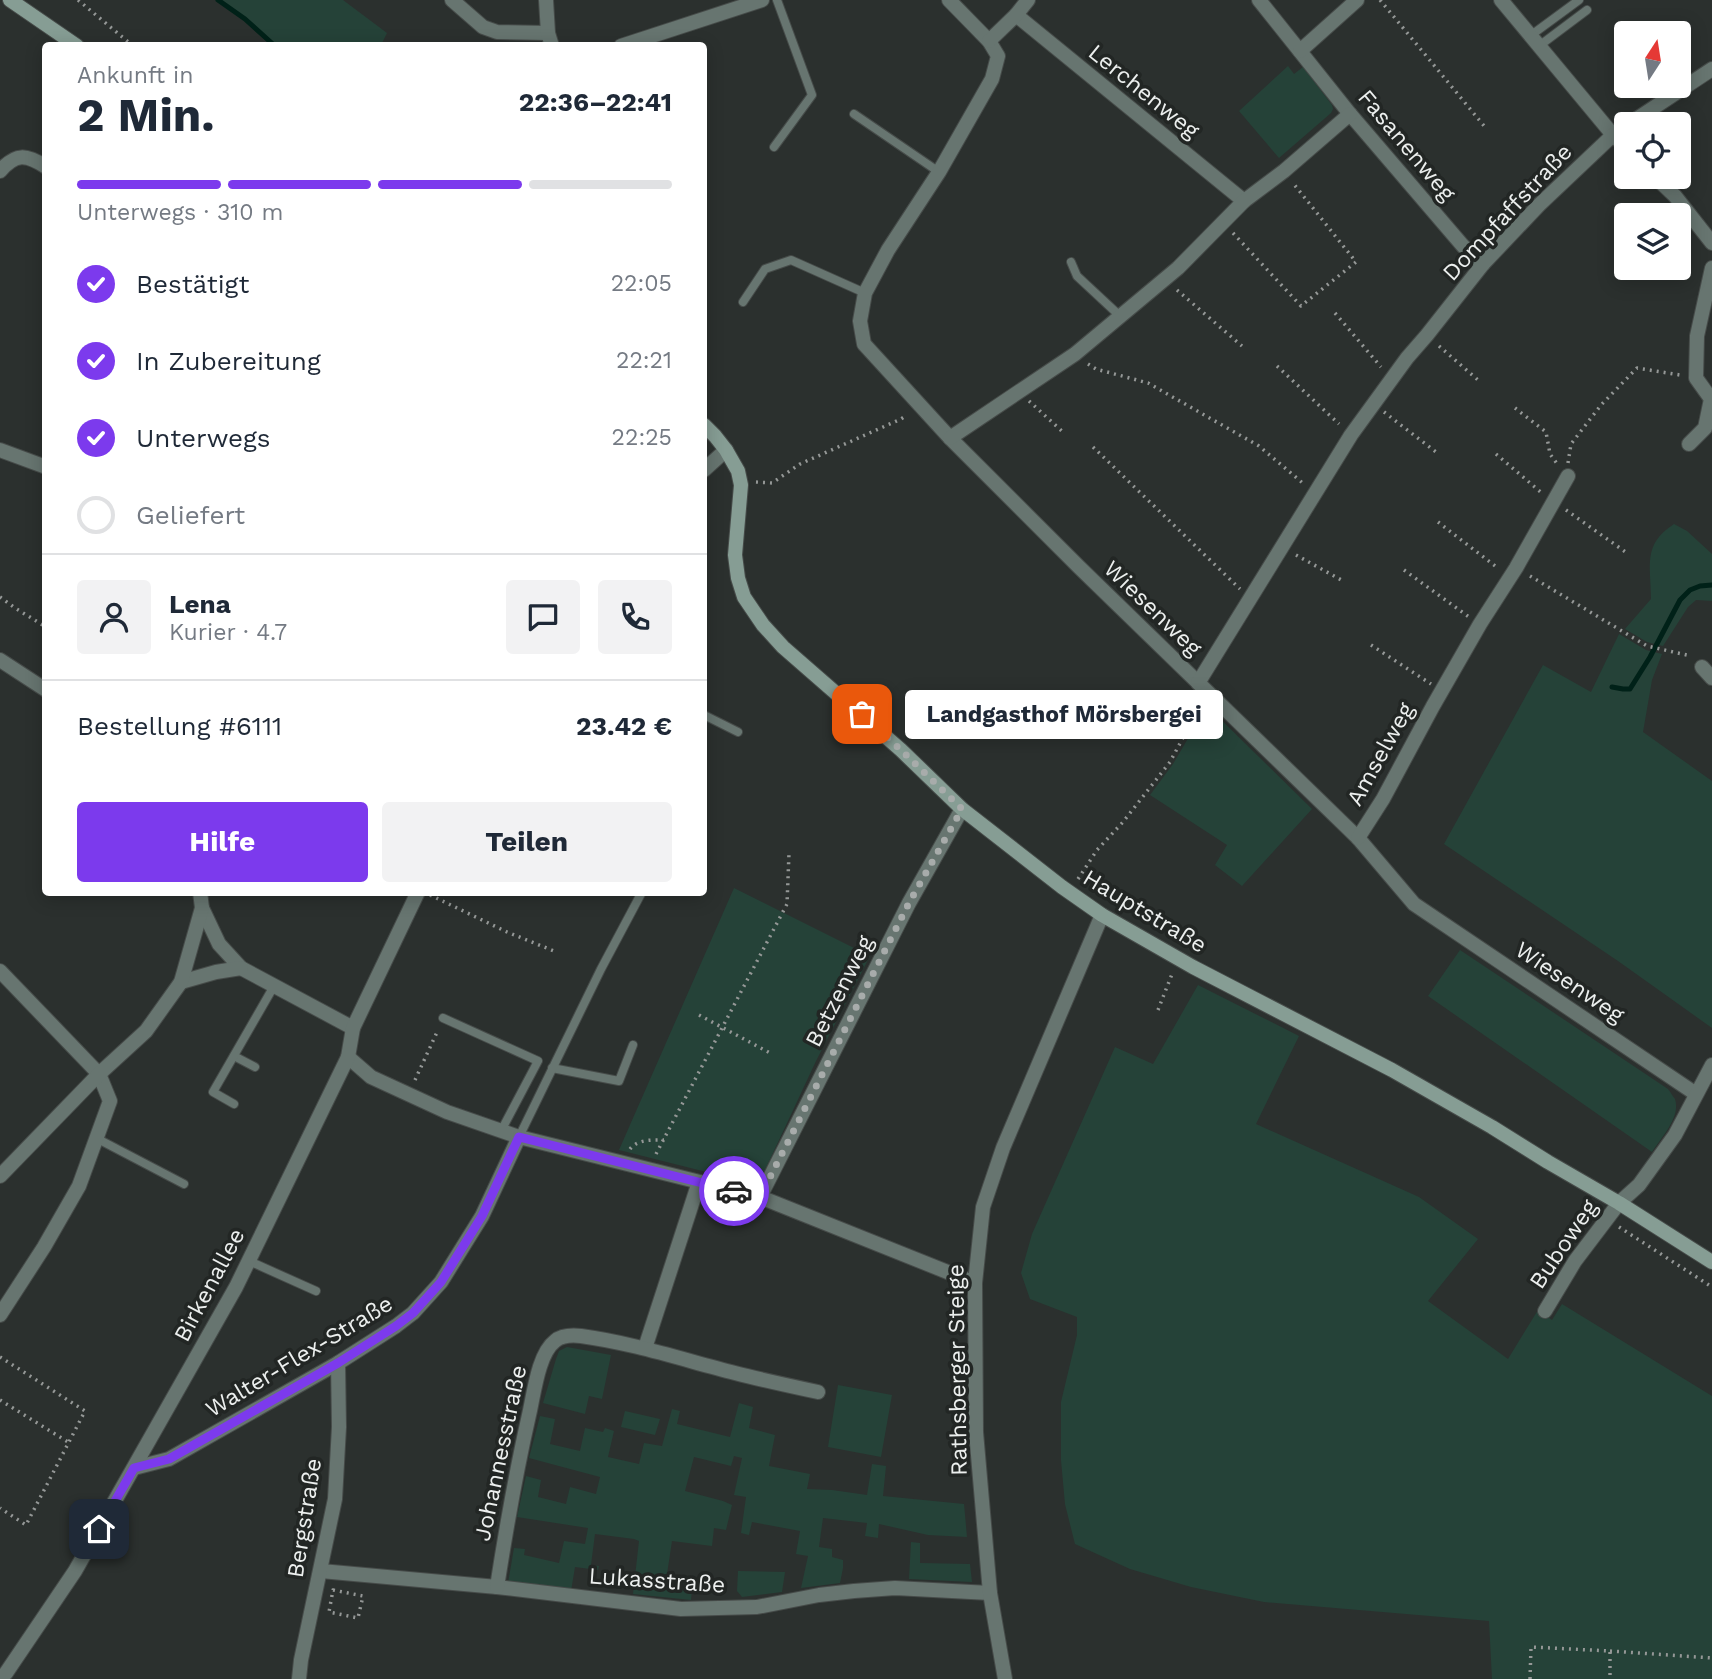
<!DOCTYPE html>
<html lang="de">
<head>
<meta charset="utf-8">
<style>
	:root { --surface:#fff; --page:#f2f2f3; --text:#1f2937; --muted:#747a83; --line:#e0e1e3; --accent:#7c3aed }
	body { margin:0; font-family:"Work Sans",sans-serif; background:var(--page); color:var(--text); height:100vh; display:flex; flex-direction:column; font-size:26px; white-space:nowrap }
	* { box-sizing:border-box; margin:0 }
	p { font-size:23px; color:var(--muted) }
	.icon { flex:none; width:38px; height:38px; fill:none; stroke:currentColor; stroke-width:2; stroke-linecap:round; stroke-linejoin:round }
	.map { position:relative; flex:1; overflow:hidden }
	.panel { position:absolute; left:42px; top:42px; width:665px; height:854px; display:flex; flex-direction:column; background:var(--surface); border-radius:7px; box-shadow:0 4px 18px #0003 }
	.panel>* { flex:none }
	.needle { width:46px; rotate:12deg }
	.controls { position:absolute; left:1614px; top:21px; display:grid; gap:14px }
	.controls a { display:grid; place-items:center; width:77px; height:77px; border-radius:7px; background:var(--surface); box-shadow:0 4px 18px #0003; font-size:35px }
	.pin { position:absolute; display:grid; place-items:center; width:60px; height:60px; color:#fff; margin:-30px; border-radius:14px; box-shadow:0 4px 10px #0006 }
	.courier { position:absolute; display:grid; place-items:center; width:70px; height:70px; margin:-35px; border:5px solid #7c3aed; border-radius:50%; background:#fff; color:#222; box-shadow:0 2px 9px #0007 }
	.bubble { position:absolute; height:49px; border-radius:7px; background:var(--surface); box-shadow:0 4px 18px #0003; font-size:23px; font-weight:700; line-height:49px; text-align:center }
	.headline em { font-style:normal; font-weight:700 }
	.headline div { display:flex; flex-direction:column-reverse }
	.headline { display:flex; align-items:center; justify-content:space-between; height:119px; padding:0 35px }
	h1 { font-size:46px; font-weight:700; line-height:52px }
	.bar { display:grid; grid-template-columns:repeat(4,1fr); gap:10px 7px; align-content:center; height:84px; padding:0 35px }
	.bar i { height:9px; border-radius:5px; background:var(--line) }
	.bar .selected { background:var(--accent) }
	.bar p { grid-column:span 4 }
	.line { display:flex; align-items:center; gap:18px; padding:0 35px; border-top:2px solid var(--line) }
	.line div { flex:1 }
	.round { display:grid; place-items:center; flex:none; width:74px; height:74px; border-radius:7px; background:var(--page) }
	ol { padding:0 35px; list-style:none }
	li { display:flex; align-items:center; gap:21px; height:77px }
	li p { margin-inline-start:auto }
	li .icon { padding:7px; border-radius:50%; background:var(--accent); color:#fff; stroke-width:4 }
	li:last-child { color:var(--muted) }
	li i { width:38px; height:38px; border:4px solid var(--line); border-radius:50% }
	.button { display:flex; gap:14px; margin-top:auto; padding:14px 35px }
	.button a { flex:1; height:80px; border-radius:7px; background:var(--accent); color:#fff; font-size:28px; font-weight:700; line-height:80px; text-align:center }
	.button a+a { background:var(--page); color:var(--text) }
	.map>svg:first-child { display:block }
	.green { fill:#254238 }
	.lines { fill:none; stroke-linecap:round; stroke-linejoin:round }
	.stream { stroke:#002118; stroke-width:5 }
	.lane-casing { stroke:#464b49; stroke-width:10 }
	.street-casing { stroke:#464b49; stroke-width:16 }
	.secondary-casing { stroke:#464b49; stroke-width:16 }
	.path { stroke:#959897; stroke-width:3.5; stroke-dasharray:2 5; stroke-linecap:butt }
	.lane { stroke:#677570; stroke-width:8 }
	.street { stroke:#677570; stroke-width:14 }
	.secondary { stroke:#869d94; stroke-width:14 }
	.done { stroke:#a8acab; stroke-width:7; stroke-dasharray:0 12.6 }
	.route { stroke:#7c3aed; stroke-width:9 }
	.labels { text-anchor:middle; stroke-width:7; stroke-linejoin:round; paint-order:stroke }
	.street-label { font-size:23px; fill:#ecefee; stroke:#222624 }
</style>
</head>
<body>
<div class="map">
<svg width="1712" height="1679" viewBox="0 0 1712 1679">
	<rect width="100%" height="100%" fill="#2b302e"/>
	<g class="green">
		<path d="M218,0H343L387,33L381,45H275L245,19Z"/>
		<path d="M1288,66L1294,74L1303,67L1332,105L1333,109L1331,113L1279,158L1239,111Z"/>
		<path d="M1674,524L1687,531L1712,554V601L1696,600L1688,607L1663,646L1647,642L1625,629L1651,599C1651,565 1642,545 1674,524Z"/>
		<path d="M1619,634L1646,650L1662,654L1652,680L1643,732L1712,781V1028L1618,961L1444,844L1543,665L1591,692Z"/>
		<path d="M1207,706L1312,809L1242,886L1215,865L1227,845L1150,795L1173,764Z"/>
		<path d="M734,888L870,956L816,1061L758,1185L619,1150Z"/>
		<path d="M1460,950L1668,1089C1669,1090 1674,1098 1675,1099C1681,1117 1661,1138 1652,1152L1428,996Z"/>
		<path d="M1198,985L1299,1036L1256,1124L1419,1197L1478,1239L1428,1301L1508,1359L1538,1310L1552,1320L1562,1304L1712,1396V1679H1492L1489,1621L1264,1602L1191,1587L1130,1569L1075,1544L1065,1504L1061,1460V1402L1077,1335V1317L1030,1299L1021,1273L1032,1234L1115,1047L1153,1064Z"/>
		<path d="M567,1347L611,1355L602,1399L589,1396L585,1414L543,1403L556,1359L559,1351Z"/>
		<path d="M838,1385L892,1395L881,1457L828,1447Z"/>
		<path d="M739,1403L753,1407L749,1428L775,1435L769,1466L810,1474L807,1489L832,1490L867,1495L872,1464L886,1466L883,1496L964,1504L967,1537L928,1535L879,1524L878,1538L865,1536L867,1523L823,1518L819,1547L832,1549V1557L843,1560V1568L840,1583L801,1588L808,1556L796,1554L800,1531L752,1522L749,1535L741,1533L746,1497L734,1495L742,1458L734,1456L731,1466L694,1457L685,1491L723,1501L732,1505L726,1530L714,1528L712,1546L672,1541L667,1574L693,1577L691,1600L633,1594L639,1541L634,1539L595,1534L591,1565L599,1566L598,1570L575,1567L571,1591L508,1583L514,1548L525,1549L524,1555L559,1563L564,1541L585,1544L588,1528L517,1517L526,1476L541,1480L538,1497L566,1504L570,1487L596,1494L600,1477L529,1458L540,1416L555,1419L550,1444L580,1451L585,1428L603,1432L605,1428L614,1431L608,1457L639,1464L644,1443L662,1446L672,1409L680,1411L677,1424L730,1437Z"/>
		<path d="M625,1411L660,1419L655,1435L621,1427Z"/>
		<path d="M911,1542L920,1543V1563L970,1564L972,1582L909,1579Z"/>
		<path d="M738,1571L785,1572L782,1592L742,1597L737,1591Z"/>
	</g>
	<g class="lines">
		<g class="stream">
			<path d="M218,0L245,19L275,46"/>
			<path d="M1612,687L1623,689H1630L1650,657L1680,600L1690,590L1700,586L1712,585"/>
		</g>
		<g class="lane-casing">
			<g id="lane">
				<path d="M1530,36L1579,0"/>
				<path d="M1539,46L1587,10"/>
				<path d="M854,114L939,172"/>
				<path d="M774,147L812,95L777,0"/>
				<path d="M1071,262L1077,276L1120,316"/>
				<path d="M743,302L765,269L791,260L865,293"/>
				<path d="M704,715L738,732"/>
				<path d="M443,1018L538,1061L501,1131"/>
				<path d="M234,1056L255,1067"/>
				<path d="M552,1068L619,1081L633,1045"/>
				<path d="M234,1104L213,1092L274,986"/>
				<path d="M519,1137L601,969L642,892"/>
				<path d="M96,1138L184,1184"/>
				<path d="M249,1261L316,1291"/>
			</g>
		</g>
		<g class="street-casing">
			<g id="street">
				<path d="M452,0L483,27L497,32L548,33"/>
				<path d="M546,0L548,33L552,46"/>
				<path d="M949,0L989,41L998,56L992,79L939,172L888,250L865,293L860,321L864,344L950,438L1079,567L1358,838L1414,904L1696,1094"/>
				<path d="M1259,0L1350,114L1463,246L1483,264"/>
				<path d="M1501,0L1613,135L1626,147"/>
				<path d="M1016,15L1244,201"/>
				<path d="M989,41L1016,15L1028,0"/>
				<path d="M621,46L762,0"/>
				<path d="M1300,51L1357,0"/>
				<path d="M1629,124L1712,69"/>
				<path d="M0,171C16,153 26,154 46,167"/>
				<path d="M1655,177L1675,196L1712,243"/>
				<path d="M950,438L1075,354L1178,268L1244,201L1284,171L1350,114"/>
				<path d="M1689,444L1705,428L1711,399L1696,378L1697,336L1712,268"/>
				<path d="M0,450L46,467"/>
				<path d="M704,470L726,450"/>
				<path d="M0,660L46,690"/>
				<path d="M1702,667L1712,678"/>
				<path d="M1198,683L1351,435L1407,358L1427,335L1483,264L1539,205L1613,135L1626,126"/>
				<path d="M1358,838L1383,799L1433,706L1480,624L1516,568L1568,476"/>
				<path d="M200,892L202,908L219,944L241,968L353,1028"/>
				<path d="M0,971L99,1074L110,1101L79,1186L44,1247L0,1315"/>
				<path d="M181,982L216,972L241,968"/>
				<path d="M348,1057L371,1077L447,1112L519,1137L760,1197L975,1283"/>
				<path d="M0,1176L99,1074L146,1031L181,982L202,908"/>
				<path d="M760,1197L909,903L962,809"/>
				<path d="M1545,1311L1575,1261L1619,1203L1639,1185L1675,1135L1712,1065"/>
				<path d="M645,1348L699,1182"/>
				<path d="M134,1468L169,1459L338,1363L396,1326L413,1313L441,1282L482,1216L519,1137"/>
				<path d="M321,1571L497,1587L681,1609L757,1607L819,1595L854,1591L895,1588L990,1593"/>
				<path d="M497,1587C506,1529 516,1472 529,1415C534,1394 538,1354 555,1341C562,1335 572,1335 581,1336C633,1343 684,1360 735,1373C762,1380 790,1386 818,1392"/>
				<path d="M0,1679L6,1673L75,1571L236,1287L348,1057L353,1028L418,892"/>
				<path d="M299,1679L301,1660L335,1499L339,1427L338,1363"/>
				<path d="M1005,1679L990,1593L976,1432L975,1283L983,1207L1003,1148L1102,915"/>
			</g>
		</g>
		<g class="secondary-casing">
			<g id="secondary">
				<path d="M10,0L77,46"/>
				<path d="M704,425L715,436L726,450L738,471L741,485L735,555L738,578L744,597L763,625L783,647L901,750L962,809L1062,887L1102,915L1193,967L1392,1070L1492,1127L1548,1162L1619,1203L1712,1262"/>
			</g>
		</g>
		<g class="path">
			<path d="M78,0L133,46"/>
			<path d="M1380,0L1485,127"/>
			<path d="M1233,233L1301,306L1356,262L1293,183"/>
			<path d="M1177,290L1242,346"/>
			<path d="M1335,313L1381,367"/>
			<path d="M1439,346L1478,380"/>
			<path d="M1088,364L1096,369L1148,383L1259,446L1305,485"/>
			<path d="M1277,366L1339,424"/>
			<path d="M1029,401L1064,433"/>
			<path d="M1515,408L1546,432L1550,454L1558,465"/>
			<path d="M1384,412L1436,452"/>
			<path d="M1093,447L1240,589"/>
			<path d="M1496,454L1543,494"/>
			<path d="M1568,463L1571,444L1601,405L1637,368L1680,375"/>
			<path d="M756,482L772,483L800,464L901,419L907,415"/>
			<path d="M1566,510L1627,553"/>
			<path d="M1438,522L1499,569"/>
			<path d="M1296,555L1345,582"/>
			<path d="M1404,570L1469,617"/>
			<path d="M1530,576L1647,646L1691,656"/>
			<path d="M0,597L15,608L46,627"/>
			<path d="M1371,645L1431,684"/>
			<path d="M1078,879L1097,850L1123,822L1170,762L1200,706"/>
			<path d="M430,895L507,932L554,951"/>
			<path d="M1158,1010L1172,974"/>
			<path d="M699,1015L772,1054"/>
			<path d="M415,1080L438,1030"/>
			<path d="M630,1149C638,1139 652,1140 664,1140"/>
			<path d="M656,1154L787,904L789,853"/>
			<path d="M1619,1227L1712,1287"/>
			<path d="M0,1357L85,1411L26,1525L0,1508"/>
			<path d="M0,1400L68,1442"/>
			<path d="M333,1590L363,1596L358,1618L329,1612Z"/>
			<path d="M1610,1651L1712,1658"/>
			<path d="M1530,1679L1531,1647L1610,1651V1679"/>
		</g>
		<use href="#lane" class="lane"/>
		<use href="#street" class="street"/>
		<use href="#secondary" class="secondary"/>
	</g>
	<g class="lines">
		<path class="done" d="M734,1191L760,1197L909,903L962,809L901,750L862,714"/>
		<path class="route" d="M99,1529L134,1468L169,1459L338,1363L396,1326L413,1313L441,1282L482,1216L519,1137L734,1191"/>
	</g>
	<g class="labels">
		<g class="street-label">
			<text transform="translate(1144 91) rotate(39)" y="8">Lerchenweg</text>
			<text transform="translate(1407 145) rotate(50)" y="8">Fasanenweg</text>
			<text transform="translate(1507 212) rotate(-47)" y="8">Dompfaffstraße</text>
			<text transform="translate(1153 608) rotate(44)" y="8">Wiesenweg</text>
			<text transform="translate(1380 754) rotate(-61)" y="8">Amselweg</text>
			<text transform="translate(1145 911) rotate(31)" y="8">Hauptstraße</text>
			<text transform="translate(1570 982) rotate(34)" y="8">Wiesenweg</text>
			<text transform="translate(839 991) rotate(-63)" y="8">Betzenweg</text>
			<text transform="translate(1563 1244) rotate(-56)" y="8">Buboweg</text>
			<text transform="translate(209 1285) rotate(-62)" y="8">Birkenallee</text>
			<text transform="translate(299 1356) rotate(-31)" y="8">Walter-Flex-Straße</text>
			<text transform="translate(957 1370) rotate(-91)" y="8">Rathsberger Steige</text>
			<text transform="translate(500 1453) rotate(-78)" y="8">Johannesstraße</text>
			<text transform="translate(304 1518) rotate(-81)" y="8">Bergstraße</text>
			<text transform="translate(657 1580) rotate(4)" y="8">Lukasstraße</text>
		</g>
	</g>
</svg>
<div class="controls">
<a><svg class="needle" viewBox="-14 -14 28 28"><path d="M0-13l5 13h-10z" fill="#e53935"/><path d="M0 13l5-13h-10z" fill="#747a83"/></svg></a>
<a><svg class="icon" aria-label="locate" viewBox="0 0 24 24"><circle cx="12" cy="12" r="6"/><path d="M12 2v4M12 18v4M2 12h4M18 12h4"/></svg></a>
<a><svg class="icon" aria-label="layers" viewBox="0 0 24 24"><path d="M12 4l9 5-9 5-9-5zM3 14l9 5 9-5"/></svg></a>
</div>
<div class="pin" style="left:862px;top:714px;background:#ea580c"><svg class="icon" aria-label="bag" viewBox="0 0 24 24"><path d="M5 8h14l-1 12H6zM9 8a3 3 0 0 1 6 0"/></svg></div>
<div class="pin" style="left:99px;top:1529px;background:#1f2937"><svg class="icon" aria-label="home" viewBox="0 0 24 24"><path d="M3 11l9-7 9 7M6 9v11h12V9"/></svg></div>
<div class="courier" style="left:734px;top:1191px"><svg class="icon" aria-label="car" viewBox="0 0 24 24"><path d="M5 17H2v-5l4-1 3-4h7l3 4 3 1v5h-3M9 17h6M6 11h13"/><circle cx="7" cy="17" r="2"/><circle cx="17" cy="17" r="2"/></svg></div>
<div class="bubble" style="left:905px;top:690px;width:318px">Landgasthof Mörsbergei</div>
<section class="panel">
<div class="headline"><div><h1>2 Min.</h1><p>Ankunft in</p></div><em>22:36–22:41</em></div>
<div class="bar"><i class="selected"></i><i class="selected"></i><i class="selected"></i><i></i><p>Unterwegs · 310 m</p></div>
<ol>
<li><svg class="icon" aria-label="check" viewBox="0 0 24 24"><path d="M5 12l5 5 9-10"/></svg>Bestätigt<p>22:05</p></li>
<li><svg class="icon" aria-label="check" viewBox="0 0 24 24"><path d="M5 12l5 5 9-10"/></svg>In Zubereitung<p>22:21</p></li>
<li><svg class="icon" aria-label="check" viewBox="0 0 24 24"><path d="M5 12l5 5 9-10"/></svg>Unterwegs<p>22:25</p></li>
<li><i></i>Geliefert</li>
</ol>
<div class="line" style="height:126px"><a class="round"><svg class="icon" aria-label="person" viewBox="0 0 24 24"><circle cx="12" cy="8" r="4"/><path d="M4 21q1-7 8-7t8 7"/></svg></a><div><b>Lena</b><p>Kurier · 4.7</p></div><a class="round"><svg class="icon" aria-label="chat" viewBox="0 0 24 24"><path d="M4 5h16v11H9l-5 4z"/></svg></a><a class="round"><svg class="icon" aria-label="phone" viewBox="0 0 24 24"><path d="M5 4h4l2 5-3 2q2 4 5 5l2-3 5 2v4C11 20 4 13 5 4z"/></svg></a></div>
<div class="line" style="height:91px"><div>Bestellung #6111</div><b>23.42 €</b></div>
<div class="button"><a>Hilfe</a><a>Teilen</a></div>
</section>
</div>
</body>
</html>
